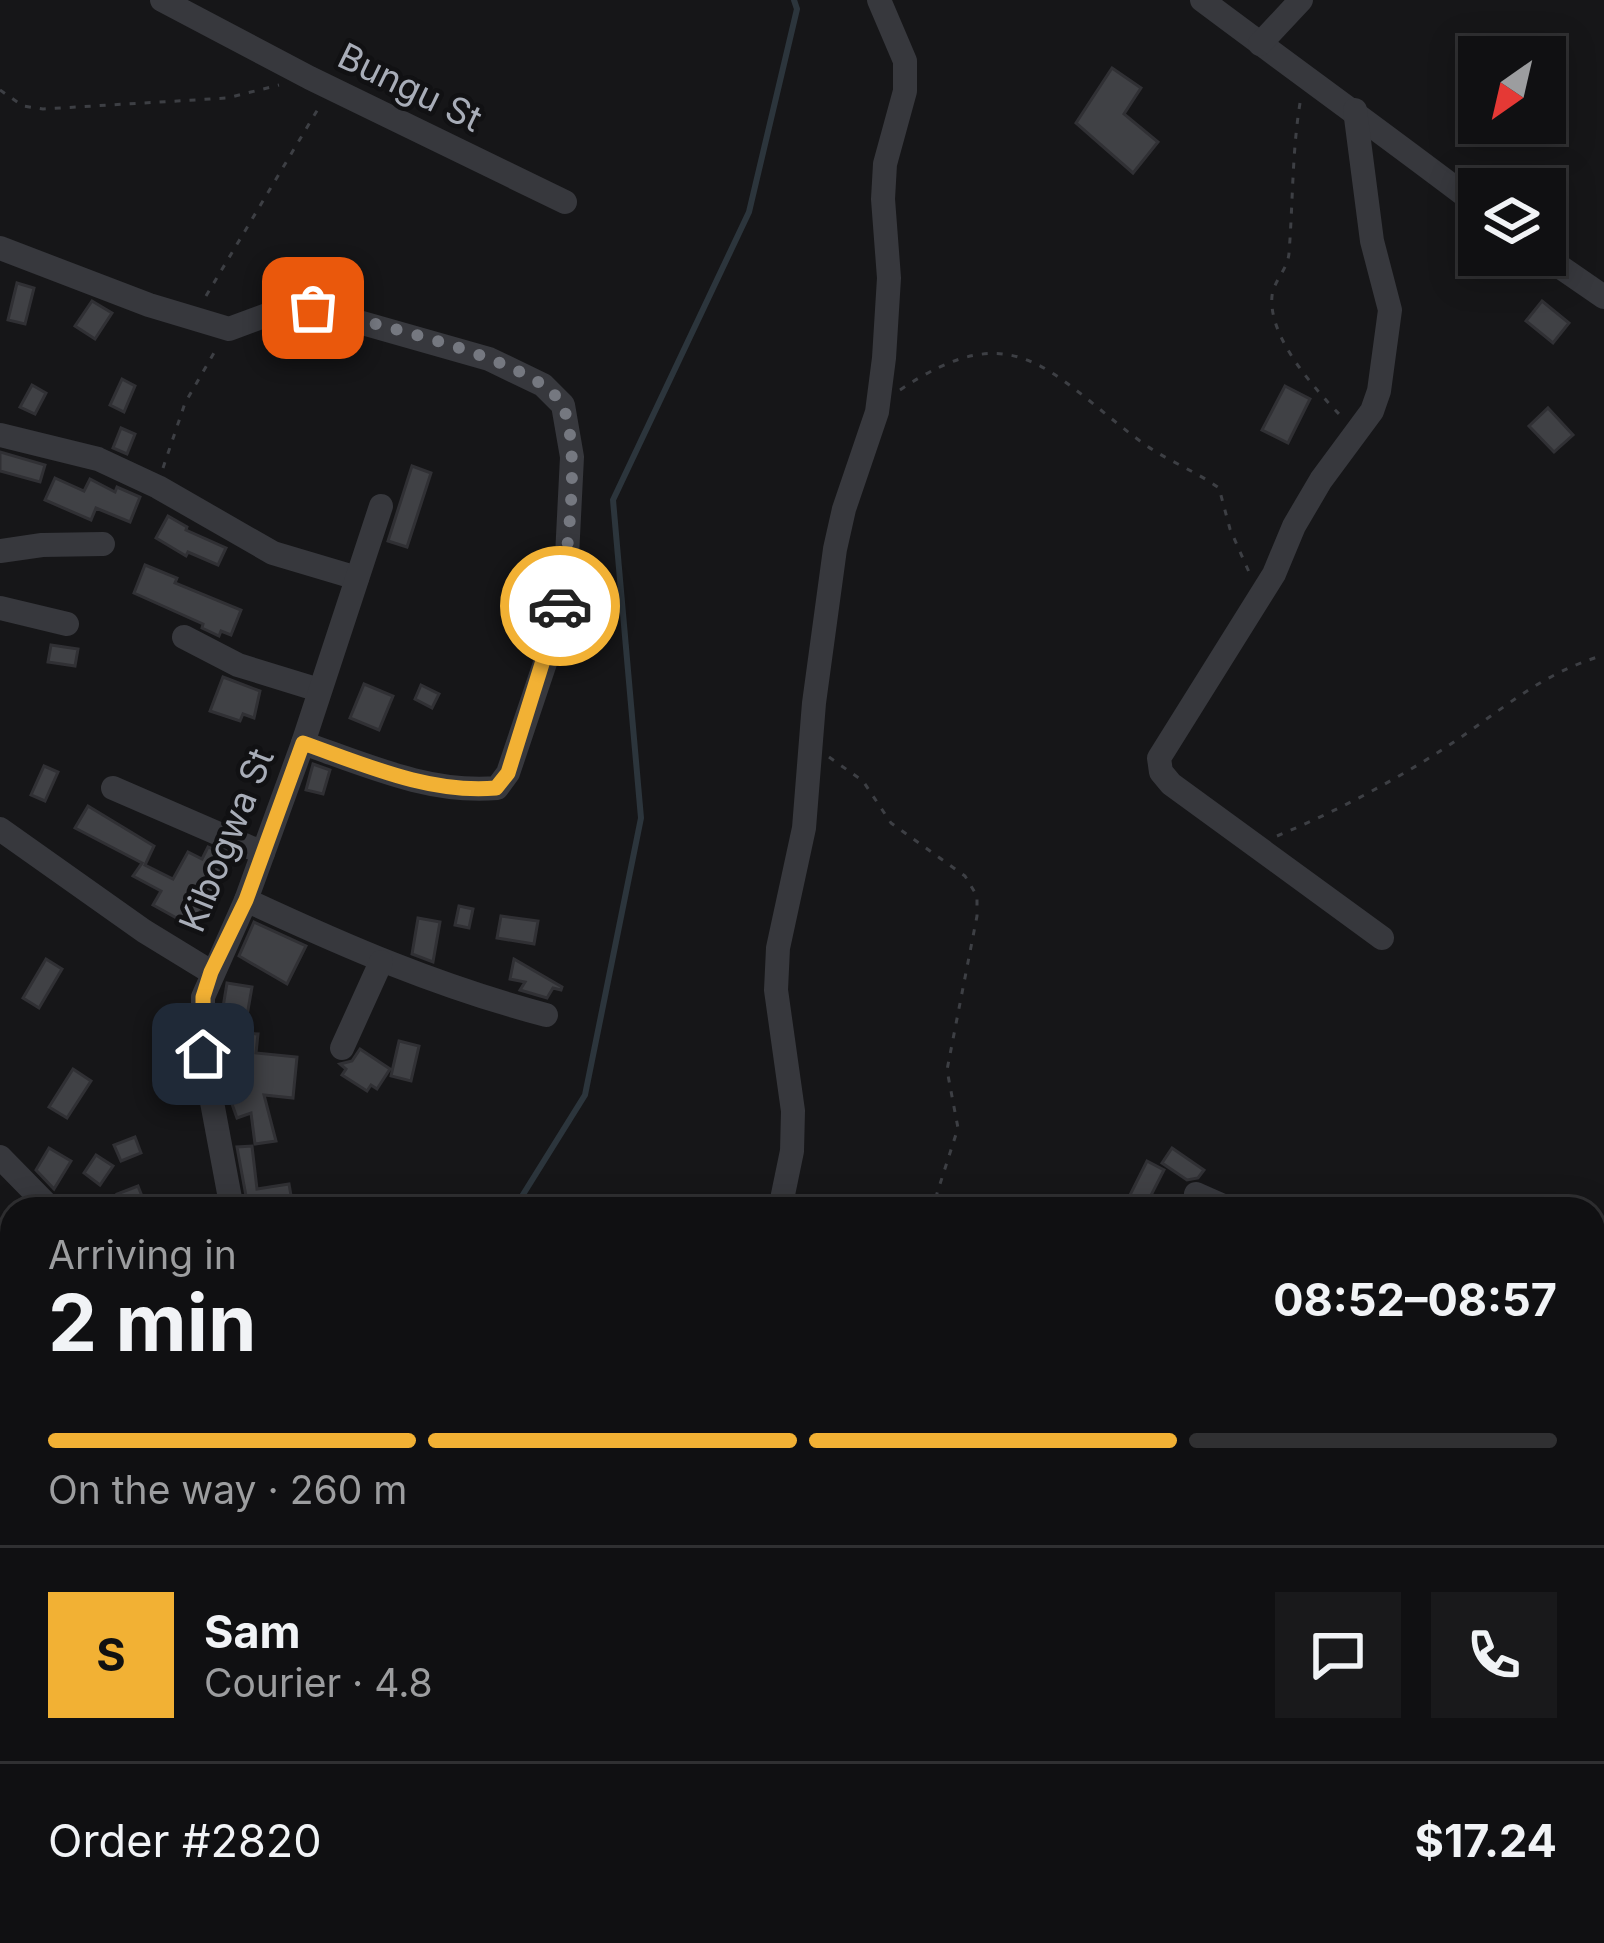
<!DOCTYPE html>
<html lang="en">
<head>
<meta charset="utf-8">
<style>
	:root { --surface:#101012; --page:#19191b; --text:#f1f3f6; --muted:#9c9d9f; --line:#303032; --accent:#f2b134 }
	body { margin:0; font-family:Inter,sans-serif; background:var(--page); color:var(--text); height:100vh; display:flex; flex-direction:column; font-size:45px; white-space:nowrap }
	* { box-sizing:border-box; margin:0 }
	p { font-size:39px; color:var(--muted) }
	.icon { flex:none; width:66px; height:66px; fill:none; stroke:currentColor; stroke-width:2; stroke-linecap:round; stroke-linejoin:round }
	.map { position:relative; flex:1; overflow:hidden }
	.drawer { position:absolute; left:0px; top:1197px; width:1605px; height:747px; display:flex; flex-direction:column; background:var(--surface); border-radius:36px 36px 0 0; box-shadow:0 6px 30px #0003,0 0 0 3px var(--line) }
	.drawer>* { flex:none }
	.needle { width:78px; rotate:214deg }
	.controls { position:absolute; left:1458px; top:36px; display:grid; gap:24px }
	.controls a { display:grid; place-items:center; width:108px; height:108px; border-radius:0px; background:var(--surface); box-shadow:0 6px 30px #0003,0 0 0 3px var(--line); font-size:60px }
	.pin { position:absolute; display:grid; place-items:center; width:102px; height:102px; color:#fff; margin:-51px; border-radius:24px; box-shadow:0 6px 18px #0006 }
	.courier { position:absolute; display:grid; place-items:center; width:120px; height:120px; margin:-60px; border:9px solid #f2b134; border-radius:50%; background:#fff; color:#222; box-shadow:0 3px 15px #0007 }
	.head em { font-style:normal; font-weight:700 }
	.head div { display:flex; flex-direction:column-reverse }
	.head { display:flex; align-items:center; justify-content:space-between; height:204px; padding:0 48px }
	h1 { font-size:78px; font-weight:700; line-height:90px }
	.bar { display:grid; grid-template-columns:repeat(4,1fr); gap:18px 12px; align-content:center; height:144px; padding:0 48px }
	.bar i { height:15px; border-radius:9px; background:var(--line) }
	.bar .active { background:var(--accent) }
	.bar p { grid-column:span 4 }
	.line { display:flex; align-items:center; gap:30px; padding:0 48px; border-top:3px solid var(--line) }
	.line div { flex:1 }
	.round { display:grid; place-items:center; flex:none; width:126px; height:126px; border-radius:0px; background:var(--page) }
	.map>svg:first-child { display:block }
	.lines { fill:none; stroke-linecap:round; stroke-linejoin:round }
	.stream { stroke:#2c353c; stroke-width:6 }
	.building { fill:#404145; stroke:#303034; stroke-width:3 }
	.path { stroke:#3d3f44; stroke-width:3; stroke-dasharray:6 9; stroke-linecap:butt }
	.minor { stroke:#37383d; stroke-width:24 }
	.done { stroke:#757880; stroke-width:12; stroke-dasharray:0 21.6 }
	.route { stroke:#f2b134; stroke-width:15 }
	.labels { text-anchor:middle; stroke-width:9; stroke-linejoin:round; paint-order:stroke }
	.street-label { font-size:36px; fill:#a8adb8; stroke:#111113 }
</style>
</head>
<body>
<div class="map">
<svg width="1604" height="1943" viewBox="0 0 1604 1943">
	<rect width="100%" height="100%" fill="#161618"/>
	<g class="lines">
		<g class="stream">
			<path d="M514,1209L585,1095L641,818L613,500L749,212L797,9L794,0"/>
			<path d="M465,1932L467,1943"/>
		</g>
	</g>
	<g class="building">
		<path d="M1112,68L1141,88L1124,114L1158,142L1133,173L1076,123Z"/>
		<path d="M17,283L34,288L25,324L8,320Z"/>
		<path d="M92,301L112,313L95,339L75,326Z"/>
		<path d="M1542,301L1569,323L1553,343L1526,321Z"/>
		<path d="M122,379L135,386L124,412L110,405Z"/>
		<path d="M32,385L46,393L35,414L20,407Z"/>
		<path d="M1285,386L1310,399L1288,443L1262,430Z"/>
		<path d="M1548,408L1573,435L1554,452L1529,426Z"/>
		<path d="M121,428L135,434L127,454L113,448Z"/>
		<path d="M0,452L45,465L40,482L0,471Z"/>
		<path d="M412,466L431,473L407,547L388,541Z"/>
		<path d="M55,478L84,491L90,479L115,492L117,487L140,497L130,522L96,508L91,520L45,500Z"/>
		<path d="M168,516L187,527L186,530L226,548L218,565L188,552L186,556L156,538Z"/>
		<path d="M145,565L177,578L175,583L241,610L231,635L221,631L219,636L202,628L203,624L134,593Z"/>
		<path d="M51,645L78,649L75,666L48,662Z"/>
		<path d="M223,677L260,691L254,718L243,714L240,721L210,711Z"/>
		<path d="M364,684L393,696L379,730L350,718Z"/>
		<path d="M421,685L439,694L432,708L415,699Z"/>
		<path d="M313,764L330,770L323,794L306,790Z"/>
		<path d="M44,766L58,772L45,801L31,795Z"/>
		<path d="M88,806L154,846L145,865L173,879L188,852L202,859L208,847L228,856L220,869L226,872L191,926L153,905L161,891L133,876L142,863L75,828Z"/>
		<path d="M459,906L473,909L469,928L455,925Z"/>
		<path d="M501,916L538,921L534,944L497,938Z"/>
		<path d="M418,918L440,922L433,962L412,954Z"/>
		<path d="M254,922L306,946L287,984L239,956Z"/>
		<path d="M46,959L62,969L39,1008L23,998Z"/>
		<path d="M514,959L562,987L561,990L553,988L547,998L520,990L525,982L510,979Z"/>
		<path d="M227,983L252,987L244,1033L258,1034L256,1053L297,1057L293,1098L264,1095L276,1141L255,1144L251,1113L237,1118L227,1090L223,1069L226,1020L221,1019Z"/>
		<path d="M399,1041L419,1046L411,1081L391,1076Z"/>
		<path d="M360,1049L390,1069L377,1089L371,1085L367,1091L342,1075L346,1069L340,1064L352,1061Z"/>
		<path d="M73,1069L91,1081L67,1118L49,1107Z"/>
		<path d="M135,1137L141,1153L121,1161L114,1145Z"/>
		<path d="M252,1146L257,1189L289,1184L292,1201L248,1207L237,1147Z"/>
		<path d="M49,1148L71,1161L54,1189L36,1170Z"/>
		<path d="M1172,1148L1204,1170L1198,1178L1187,1180L1162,1163Z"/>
		<path d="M96,1155L113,1166L100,1185L84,1173Z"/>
		<path d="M1147,1161L1164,1170L1144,1209H1123Z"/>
		<path d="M138,1186L147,1209H123L117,1194Z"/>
	</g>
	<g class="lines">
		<g class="path">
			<path d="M0,90L23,106L43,109L227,98L279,85"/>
			<path d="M1300,103C1292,153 1293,202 1289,253C1288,269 1274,280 1272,296C1268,337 1314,388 1340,415"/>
			<path d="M206,296L318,109"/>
			<path d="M900,390C1015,312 1049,373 1140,441C1165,460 1194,470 1219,488L1230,529L1249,572"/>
			<path d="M163,468L185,403L218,346"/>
			<path d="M829,757L863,781L891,823L965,876L977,896V916L947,1070L958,1128L932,1209"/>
			<path d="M1277,836C1342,809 1408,774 1467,733C1514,700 1547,672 1604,655"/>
			<path d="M1593,1869L1604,1873"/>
			<path d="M163,1932L167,1943"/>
			<path d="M66,1943L78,1932"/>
			<path d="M303,1943L309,1932"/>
			<path d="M915,1943L923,1932"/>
		</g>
		<g class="minor">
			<path d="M162,0L310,78L565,202"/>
			<path d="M1202,0C1294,69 1387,136 1479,206"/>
			<path d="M1260,44L1301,0"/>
			<path d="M1355,110L1372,241L1390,310L1379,391L1372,411L1321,480L1294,526L1274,574L1159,758L1161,772L1171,784L1382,938"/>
			<path d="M0,248L149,305L229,329L286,308L313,309L489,359L543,385L563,405L572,457L567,556L560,605L545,663L508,773L497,788C430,794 366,765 303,743"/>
			<path d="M1543,255L1604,297"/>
			<path d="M0,435L98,459L158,487L273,553L357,578"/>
			<path d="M0,551L42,545L103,544"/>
			<path d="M0,608L67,624"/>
			<path d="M184,637L238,665L319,690"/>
			<path d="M113,788L263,853"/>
			<path d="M0,829L144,931L211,972"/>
			<path d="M246,900C347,947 437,986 546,1015"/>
			<path d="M342,1048L381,962"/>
			<path d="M0,1157L51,1209"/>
			<path d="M1196,1194L1230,1209"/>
			<path d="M232,1209L203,1054V997L246,900L303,743L381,506"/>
			<path d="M780,1209L792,1151L793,1111L776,990L778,948L804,828L814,703L835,549L844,509L877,412L884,358L889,278L883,199L885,164L905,91V61L879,0"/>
			<path d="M1593,1381L1604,1388"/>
			<path d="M0,1420L12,1424"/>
			<path d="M0,1672L12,1642"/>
			<path d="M403,1932L405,1943"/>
			<path d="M1042,1932L1057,1943"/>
			<path d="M1477,1932L1503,1943"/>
			<path d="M0,1935L12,1920"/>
			<path d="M663,1943L684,1936L704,1943"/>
			<path d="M798,1943L809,1932"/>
		</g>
	</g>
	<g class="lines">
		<path class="done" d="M313,308C366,323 533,357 561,403C583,441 566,561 560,606"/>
		<path class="route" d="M203,1054V997L211,972L246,900L303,743C365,765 430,794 496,788L508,773L560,606"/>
	</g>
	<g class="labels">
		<g class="street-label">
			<text transform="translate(410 87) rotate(26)" y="13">Bungu St</text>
			<text transform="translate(226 840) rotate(-68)" y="13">Kibogwa St</text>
		</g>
	</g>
</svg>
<div class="controls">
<a><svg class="needle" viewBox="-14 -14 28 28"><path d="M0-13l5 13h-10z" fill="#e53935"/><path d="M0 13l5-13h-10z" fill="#9c9d9f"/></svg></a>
<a><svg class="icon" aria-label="layers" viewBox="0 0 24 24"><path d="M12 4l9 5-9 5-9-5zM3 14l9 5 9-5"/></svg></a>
</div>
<div class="pin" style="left:313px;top:308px;background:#ea580c"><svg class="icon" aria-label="bag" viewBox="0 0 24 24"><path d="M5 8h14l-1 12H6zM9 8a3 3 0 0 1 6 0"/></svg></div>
<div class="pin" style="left:203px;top:1054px;background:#1f2937"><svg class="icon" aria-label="home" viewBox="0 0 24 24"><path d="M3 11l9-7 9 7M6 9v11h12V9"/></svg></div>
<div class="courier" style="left:560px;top:606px"><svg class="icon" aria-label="car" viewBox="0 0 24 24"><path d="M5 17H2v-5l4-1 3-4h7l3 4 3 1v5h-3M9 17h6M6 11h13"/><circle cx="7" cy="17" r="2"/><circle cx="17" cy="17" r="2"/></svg></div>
<section class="drawer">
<div class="head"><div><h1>2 min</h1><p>Arriving in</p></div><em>08:52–08:57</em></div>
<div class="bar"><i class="active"></i><i class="active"></i><i class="active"></i><i></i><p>On the way · 260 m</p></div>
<div class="line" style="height:216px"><b class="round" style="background:var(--accent);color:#111">S</b><div><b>Sam</b><p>Courier · 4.8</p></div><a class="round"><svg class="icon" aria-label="chat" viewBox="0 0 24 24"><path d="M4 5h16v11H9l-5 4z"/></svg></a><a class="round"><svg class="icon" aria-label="phone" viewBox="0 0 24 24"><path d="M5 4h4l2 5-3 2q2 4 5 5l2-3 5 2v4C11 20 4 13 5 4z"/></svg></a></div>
<div class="line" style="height:156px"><div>Order #2820</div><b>$17.24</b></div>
</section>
</div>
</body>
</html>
